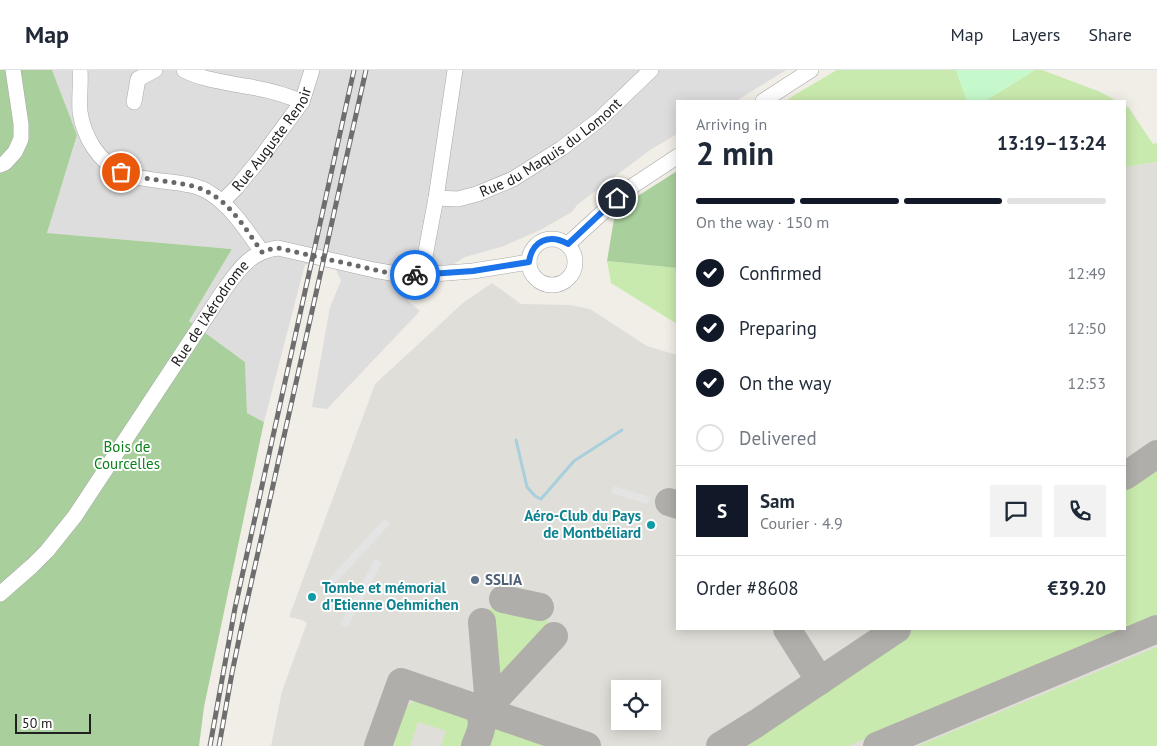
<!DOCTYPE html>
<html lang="en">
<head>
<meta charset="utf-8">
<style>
	:root { --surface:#fff; --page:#f2f2f3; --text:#1f2937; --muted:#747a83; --line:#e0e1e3; --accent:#111827 }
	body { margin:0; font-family:"PT Sans",sans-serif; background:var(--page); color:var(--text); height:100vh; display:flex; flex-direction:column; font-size:19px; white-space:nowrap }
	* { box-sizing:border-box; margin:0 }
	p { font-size:16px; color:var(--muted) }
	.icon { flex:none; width:28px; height:28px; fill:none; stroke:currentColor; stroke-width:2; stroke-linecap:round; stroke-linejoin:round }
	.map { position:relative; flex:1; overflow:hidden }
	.panel { position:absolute; left:676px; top:30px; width:450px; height:530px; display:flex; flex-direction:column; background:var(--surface); border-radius:0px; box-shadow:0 2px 12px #0003 }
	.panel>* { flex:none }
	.tools { position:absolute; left:611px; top:610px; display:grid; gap:10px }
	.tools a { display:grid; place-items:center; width:50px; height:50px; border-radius:0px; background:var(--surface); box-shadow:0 2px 12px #0003; font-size:25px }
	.scale { position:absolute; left:15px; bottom:12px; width:76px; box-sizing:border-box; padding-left:5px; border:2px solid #202020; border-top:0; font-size:14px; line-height:18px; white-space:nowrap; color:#202020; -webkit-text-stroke:4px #fff; paint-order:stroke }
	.pin { position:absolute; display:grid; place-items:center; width:42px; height:42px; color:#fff; margin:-21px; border:2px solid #fff; border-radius:50%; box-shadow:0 1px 5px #0007 }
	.courier { position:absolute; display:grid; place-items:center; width:50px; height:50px; margin:-25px; border:4px solid #1a73e8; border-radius:50%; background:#fff; color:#222; box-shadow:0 1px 6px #0007 }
	.overview em { font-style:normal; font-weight:600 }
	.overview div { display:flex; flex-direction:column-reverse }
	.overview { display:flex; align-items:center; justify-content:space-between; height:85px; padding:0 20px }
	h1 { font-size:32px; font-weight:600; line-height:38px }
	.bar { display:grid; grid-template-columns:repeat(4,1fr); gap:8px 5px; align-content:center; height:60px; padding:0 20px }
	.bar i { height:6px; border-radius:4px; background:var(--line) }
	.bar .current { background:var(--accent) }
	.bar p { grid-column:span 4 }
	.line { display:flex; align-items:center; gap:12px; padding:0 20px; border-top:1px solid var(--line) }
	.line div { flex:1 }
	.round { display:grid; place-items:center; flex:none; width:52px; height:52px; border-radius:0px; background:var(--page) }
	ol { padding:0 20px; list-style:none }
	li { display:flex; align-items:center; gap:15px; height:55px }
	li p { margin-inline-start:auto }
	li .icon { padding:5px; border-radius:50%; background:var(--accent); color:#fff; stroke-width:4 }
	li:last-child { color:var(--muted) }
	li i { width:28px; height:28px; border:2px solid var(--line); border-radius:50% }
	header { display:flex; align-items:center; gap:30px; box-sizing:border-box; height:70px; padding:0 25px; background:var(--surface); border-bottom:1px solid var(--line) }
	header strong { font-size:24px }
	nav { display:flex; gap:28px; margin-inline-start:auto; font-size:18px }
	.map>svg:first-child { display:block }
	.residential { fill:#dedddd }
	.airport { fill:#dfded8; fill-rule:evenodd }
	.grass { fill:#c9eaae }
	.forest { fill:#a9d09c }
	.park { fill:#c5f9cb }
	.parking { fill:#e4e4e4 }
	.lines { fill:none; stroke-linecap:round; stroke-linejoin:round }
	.stream { stroke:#a8cfde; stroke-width:3 }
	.taxiway { stroke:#b0aeaa; stroke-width:28 }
	.minor-casing { stroke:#a7a7a7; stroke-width:16 }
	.minor { stroke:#fff; stroke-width:15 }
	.rail-casing { stroke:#6e6e6e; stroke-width:5 }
	.rail { stroke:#fff; stroke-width:3; stroke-dasharray:9; stroke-linecap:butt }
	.done { stroke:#696866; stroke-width:5; stroke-dasharray:0 9 }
	.route { stroke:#1a73e8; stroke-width:6 }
	.culture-dot { fill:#0f9aa8; stroke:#fff; stroke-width:2 }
	.service-dot { fill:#5c6f8a; stroke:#fff; stroke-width:2 }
	.labels { text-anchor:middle; stroke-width:4; stroke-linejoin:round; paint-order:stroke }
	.street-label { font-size:15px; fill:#202020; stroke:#fff }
	.park-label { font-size:15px; fill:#0c801b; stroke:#fff }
	.culture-label { font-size:15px; font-weight:bold; fill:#0d838f; stroke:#fff; text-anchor:end }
	.service-label { font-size:15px; font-weight:bold; fill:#4e5e75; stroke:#fff; text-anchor:start }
</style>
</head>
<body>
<header>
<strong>Map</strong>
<nav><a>Map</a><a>Layers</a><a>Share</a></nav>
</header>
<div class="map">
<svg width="1157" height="676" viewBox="0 0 1157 676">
	<rect width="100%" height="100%" fill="#f1eee7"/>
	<path class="residential" d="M52,0H786L736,31H678L677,64L650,80L577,135L572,142L542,159L504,176L465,187L424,213L407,230L420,241L327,339L312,337L330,237L341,211L335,197L305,194L264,352L247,343L245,292L189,251L232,179L47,163L77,65Z"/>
	<path class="airport" d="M1157,92V676H271L282,621L307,553L302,550L289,547L375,314L463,233L492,213L521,234L570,235L590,239L647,276L677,285L678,559H1125V97ZM620,619H652V651H620Z"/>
	<g class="grass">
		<path d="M837,0H956L967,31H786L796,24Z"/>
		<path d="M1035,0H1042L1098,21L1117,31H985Z"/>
		<path d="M1125,35L1129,38L1153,74L1157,73V92L1125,97Z"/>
		<path d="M607,191L677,198V254L611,213Z"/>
		<path d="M1157,393V545L1125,559V414Z"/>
		<path d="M497,532L539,540L547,547L548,561L492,619C491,601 483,551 491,537C493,534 494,534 497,532Z"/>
		<path d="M911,559H1124L848,676H736Z"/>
		<path d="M1157,577V676H918Z"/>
		<path d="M419,628H426L467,643L470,646L474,657L467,676H441L446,661L418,652L410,676H393L406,637Z"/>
		<path d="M501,655L506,656L562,676H483C486,667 490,658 501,655Z"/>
	</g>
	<g class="forest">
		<path d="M0,0H52L77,65L47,163L232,179L189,251L245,292L247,343L264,352L204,637L199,676H0Z"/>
		<path d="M677,101V198L607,191L615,143L630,131Z"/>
	</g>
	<path class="park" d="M956,0H1035L985,31H967Z"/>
	<g class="parking">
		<path d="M614,416L650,427L647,434L611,423Z"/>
		<path d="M384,449L390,454L333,516L327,511Z"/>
		<path d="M375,489L382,493L347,558L340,554Z"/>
	</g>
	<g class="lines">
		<path class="stream" d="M516,370L527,417L535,426L541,429L574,391L622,360"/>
		<g class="taxiway">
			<path d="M1125,406L1157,384"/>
			<path d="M669,432L678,435"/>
			<path d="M503,529L540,537"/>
			<path d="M482,552L489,636"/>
			<path d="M787,559L820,611"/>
			<path d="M487,642L489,636L554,566"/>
			<path d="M378,676L401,612L587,676"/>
			<path d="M475,676C480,663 487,650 476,638"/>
			<path d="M720,676L757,653L897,559"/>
			<path d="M877,676L1157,559"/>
		</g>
		<g class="minor-casing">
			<g id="minor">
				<path d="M80,0C81,14 79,28 80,42C84,67 98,91 121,102C133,108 149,109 162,111C178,113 196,114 210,123C232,137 247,161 262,182"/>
				<path d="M184,0C203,10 224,12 245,16C264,19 285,24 302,32"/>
				<path d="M763,31L811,0"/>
				<path d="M134,32L138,9L155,0"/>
				<path d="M0,95L5,93L15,82L21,69V54L13,0"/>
				<path id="s1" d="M436,128L458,129L477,124L513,109L562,78L600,49L651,0"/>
				<path id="s2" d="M222,132L237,117L259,90L302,32L312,0"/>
				<circle cx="552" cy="192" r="23"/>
				<path d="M568,174L628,119L678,86"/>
				<path d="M420,205L423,197L436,128L455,0"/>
				<path id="s3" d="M0,524L32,496L47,481L75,446L224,220C239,199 251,181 278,178L374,200L402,205H420L473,201L529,192"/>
			</g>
		</g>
		<use href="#minor" class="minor"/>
		<g class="rail-casing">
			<g id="rail">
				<path d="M210,676L235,538L354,0"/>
				<path d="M219,676L232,603L244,545L366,0"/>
			</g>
		</g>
		<use href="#rail" class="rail"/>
	</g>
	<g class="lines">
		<path class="done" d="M121,102C141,109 162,110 182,114C191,115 201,118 208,122C232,135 247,161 262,182L265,180L278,178L389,203L415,205"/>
		<path class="route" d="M415,205L473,201L529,192C532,171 549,163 568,174L617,128"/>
	</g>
	<g class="culture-dot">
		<circle cx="651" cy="455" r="5"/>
		<circle cx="312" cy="527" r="5"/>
	</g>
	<circle class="service-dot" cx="475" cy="510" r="5"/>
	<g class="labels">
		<g class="street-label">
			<text dy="5" stroke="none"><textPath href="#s2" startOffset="81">Rue Auguste Renoir</textPath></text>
			<text dy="5" stroke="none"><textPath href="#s1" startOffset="129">Rue du Maquis du Lomont</textPath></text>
			<text dy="5" stroke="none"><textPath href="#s3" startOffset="352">Rue de l'Aérodrome</textPath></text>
		</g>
		<g class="park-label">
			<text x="127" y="382">Bois de<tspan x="127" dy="17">Courcelles</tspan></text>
		</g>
		<g class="culture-label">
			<text x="641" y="451">Aéro-Club du Pays<tspan x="641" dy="17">de Montbéliard</tspan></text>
			<text x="322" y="523" text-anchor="start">Tombe et mémorial<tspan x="322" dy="17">d'Etienne Oehmichen</tspan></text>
		</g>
		<g class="service-label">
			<text x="485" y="515">SSLIA</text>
		</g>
	</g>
</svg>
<div class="tools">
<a><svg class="icon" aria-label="locate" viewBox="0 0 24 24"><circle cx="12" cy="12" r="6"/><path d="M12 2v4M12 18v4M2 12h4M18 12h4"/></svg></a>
</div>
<div class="scale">50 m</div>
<div class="pin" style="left:121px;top:102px;background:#ea580c"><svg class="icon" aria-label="bag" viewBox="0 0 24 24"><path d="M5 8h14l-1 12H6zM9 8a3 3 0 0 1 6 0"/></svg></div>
<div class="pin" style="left:617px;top:128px;background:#1f2937"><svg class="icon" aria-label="home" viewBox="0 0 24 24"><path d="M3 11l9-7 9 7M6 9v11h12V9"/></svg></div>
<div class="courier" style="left:415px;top:205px"><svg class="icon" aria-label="bike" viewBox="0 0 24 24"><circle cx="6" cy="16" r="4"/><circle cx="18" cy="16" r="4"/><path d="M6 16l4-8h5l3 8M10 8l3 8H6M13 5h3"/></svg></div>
<section class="panel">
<div class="overview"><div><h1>2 min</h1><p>Arriving in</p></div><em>13:19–13:24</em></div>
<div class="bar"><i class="current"></i><i class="current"></i><i class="current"></i><i></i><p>On the way · 150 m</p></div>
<ol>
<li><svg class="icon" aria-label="check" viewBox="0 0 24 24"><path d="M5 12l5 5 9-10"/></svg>Confirmed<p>12:49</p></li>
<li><svg class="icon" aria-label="check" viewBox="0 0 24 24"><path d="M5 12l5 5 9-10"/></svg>Preparing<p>12:50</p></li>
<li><svg class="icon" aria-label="check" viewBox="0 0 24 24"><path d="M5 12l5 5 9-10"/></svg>On the way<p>12:53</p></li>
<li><i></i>Delivered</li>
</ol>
<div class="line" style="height:90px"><b class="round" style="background:var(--accent);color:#fff">S</b><div><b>Sam</b><p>Courier · 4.9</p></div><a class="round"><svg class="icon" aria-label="chat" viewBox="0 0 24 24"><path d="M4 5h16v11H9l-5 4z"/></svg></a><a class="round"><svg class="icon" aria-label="phone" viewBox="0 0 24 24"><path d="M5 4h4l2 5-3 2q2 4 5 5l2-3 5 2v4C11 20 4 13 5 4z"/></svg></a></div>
<div class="line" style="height:65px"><div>Order #8608</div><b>€39.20</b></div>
</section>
</div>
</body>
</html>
